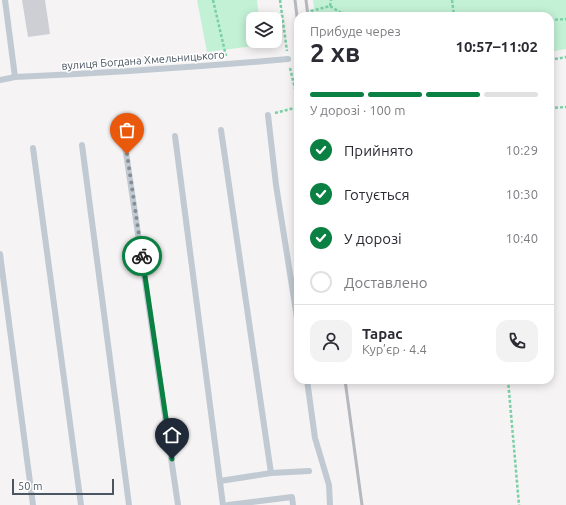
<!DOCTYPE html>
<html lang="uk">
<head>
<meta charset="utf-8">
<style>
	:root { --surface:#fff; --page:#f2f2f3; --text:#2b2b33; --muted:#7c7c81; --line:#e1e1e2; --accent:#0b8043 }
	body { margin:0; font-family:Ubuntu,sans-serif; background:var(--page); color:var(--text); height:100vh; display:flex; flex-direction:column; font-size:15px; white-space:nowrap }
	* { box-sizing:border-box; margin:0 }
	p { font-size:13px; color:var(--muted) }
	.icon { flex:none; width:22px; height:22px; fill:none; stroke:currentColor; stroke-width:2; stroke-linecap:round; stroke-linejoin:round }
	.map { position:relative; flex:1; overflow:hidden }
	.panel { position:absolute; left:294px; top:12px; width:260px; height:372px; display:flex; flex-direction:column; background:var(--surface); border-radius:12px; box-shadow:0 2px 10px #0003 }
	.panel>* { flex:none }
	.buttons { position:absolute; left:246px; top:12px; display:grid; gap:8px }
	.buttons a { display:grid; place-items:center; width:36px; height:36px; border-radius:8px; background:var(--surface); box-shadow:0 2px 10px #0003; font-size:20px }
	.scale { position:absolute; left:12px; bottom:10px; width:102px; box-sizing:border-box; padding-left:4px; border:2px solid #4a5661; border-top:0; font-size:11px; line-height:14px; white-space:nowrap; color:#4a5661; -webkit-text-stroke:3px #fff; paint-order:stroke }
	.pin { position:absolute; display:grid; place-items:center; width:34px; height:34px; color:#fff; margin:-41px -17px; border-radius:50% 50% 50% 0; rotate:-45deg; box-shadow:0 0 4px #0007 }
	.pin .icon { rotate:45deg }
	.courier { position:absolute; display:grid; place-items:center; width:40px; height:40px; margin:-20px; border:3px solid #0b8043; border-radius:50%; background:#fff; color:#222; box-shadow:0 1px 5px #0007 }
	.head em { font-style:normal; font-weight:600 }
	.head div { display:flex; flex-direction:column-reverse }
	.head { display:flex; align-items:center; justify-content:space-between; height:68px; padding:0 16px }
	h1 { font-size:26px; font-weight:600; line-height:30px }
	.bar { display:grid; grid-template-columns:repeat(4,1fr); gap:6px 4px; align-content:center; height:48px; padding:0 16px }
	.bar i { height:5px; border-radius:3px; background:var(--line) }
	.bar .selected { background:var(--accent) }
	.bar p { grid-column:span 4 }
	.line { display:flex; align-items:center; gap:10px; padding:0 16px; border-top:1px solid var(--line) }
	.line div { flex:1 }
	.round { display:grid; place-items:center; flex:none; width:42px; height:42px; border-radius:12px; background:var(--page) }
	ol { padding:0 16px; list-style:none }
	li { display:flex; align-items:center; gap:12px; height:44px }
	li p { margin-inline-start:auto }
	li .icon { padding:4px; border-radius:50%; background:var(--accent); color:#fff; stroke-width:4 }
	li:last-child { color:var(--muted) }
	li i { width:22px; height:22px; border:2px solid var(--line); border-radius:50% }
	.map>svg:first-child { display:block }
	.green { fill:#c3f1d5 }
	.building { fill:#cdcfd5 }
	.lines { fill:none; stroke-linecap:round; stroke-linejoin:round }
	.path { stroke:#7ad0a6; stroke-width:2.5; stroke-dasharray:3 2; stroke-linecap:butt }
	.lane { stroke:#c1cad2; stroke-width:6 }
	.rail { stroke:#b5b8bd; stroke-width:3 }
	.done { stroke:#868d94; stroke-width:4; stroke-dasharray:0 7.2 }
	.route { stroke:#0b8043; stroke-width:5 }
	.labels { text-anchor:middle; stroke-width:3; stroke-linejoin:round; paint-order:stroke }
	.street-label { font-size:11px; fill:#4a5661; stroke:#fff }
</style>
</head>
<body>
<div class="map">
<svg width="566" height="505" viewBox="0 0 566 505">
	<rect width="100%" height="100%" fill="#f5f3f3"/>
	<g class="green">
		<path d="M197,0H257L259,19H253V41H262V45L207,52Z"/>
		<path d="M313,0H566V49L550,52V16H315Z"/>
	</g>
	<path class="building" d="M22,0H45L50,34L28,37Z"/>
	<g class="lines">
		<g class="path">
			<path d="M213,0L226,56"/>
			<path d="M280,0L287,51"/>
			<path d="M452,0L454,16"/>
			<path d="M330,6L331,0"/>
			<path d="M312,16L311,11L330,6L346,16"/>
			<path d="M550,20L566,19"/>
			<path d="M550,60L566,57"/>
			<path d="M290,68L298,101"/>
			<path d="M550,108L566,107"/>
			<path d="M275,113L298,107"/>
			<path d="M508,380L519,505"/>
		</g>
		<g class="lane">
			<path d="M5,0L15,77"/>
			<path d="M0,80L15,77C106,73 197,67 288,59"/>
			<path d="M268,115L276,185L298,324"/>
			<path d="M221,130L271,473"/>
			<path d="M175,136L223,505"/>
			<path d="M124,139L178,505"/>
			<path d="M82,145L129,505"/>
			<path d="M33,148L81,505"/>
			<path d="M0,254L33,505"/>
			<path d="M307,380L315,438L329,485L330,505"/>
			<path d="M220,481L271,473L309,471"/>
			<path d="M228,505L292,497L293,505"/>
		</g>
		<g class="rail">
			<path d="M295,0L298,25"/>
			<path d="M306,0L308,16"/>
			<path d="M345,380L362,505"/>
		</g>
	</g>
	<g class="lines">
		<path class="done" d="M127,154L142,256"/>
		<path class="route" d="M142,256L172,459"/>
	</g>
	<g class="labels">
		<g class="street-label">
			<text transform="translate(143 60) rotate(-4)" y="4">вулиця Богдана Хмельницького</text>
		</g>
	</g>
</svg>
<div class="buttons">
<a><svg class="icon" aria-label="layers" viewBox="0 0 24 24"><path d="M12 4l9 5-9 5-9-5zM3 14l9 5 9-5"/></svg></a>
</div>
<div class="scale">50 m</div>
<div class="pin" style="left:127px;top:154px;background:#ea580c"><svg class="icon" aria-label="bag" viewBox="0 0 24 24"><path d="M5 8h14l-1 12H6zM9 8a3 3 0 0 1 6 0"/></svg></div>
<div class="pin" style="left:172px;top:459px;background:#1f2937"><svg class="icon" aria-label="home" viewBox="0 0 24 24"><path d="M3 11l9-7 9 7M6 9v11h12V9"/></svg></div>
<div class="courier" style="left:142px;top:256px"><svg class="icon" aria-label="bike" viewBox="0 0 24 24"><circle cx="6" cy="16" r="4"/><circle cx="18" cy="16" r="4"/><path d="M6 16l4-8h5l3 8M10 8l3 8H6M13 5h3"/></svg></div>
<section class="panel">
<div class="head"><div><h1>2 хв</h1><p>Прибуде через</p></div><em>10:57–11:02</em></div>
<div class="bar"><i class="selected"></i><i class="selected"></i><i class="selected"></i><i></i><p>У дорозі · 100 m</p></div>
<ol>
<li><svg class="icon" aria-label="check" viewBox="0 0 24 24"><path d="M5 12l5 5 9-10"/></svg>Прийнято<p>10:29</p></li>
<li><svg class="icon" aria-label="check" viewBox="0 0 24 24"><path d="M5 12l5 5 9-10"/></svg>Готується<p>10:30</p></li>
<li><svg class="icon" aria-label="check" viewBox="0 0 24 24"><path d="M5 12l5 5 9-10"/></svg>У дорозі<p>10:40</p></li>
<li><i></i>Доставлено</li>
</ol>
<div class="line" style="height:72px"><a class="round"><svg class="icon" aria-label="person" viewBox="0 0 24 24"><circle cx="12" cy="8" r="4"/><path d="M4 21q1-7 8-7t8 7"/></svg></a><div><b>Тарас</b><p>Кур’єр · 4.4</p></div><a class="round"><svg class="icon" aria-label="phone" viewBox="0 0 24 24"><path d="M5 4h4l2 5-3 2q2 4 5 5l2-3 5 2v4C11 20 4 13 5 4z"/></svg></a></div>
</section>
</div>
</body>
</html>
